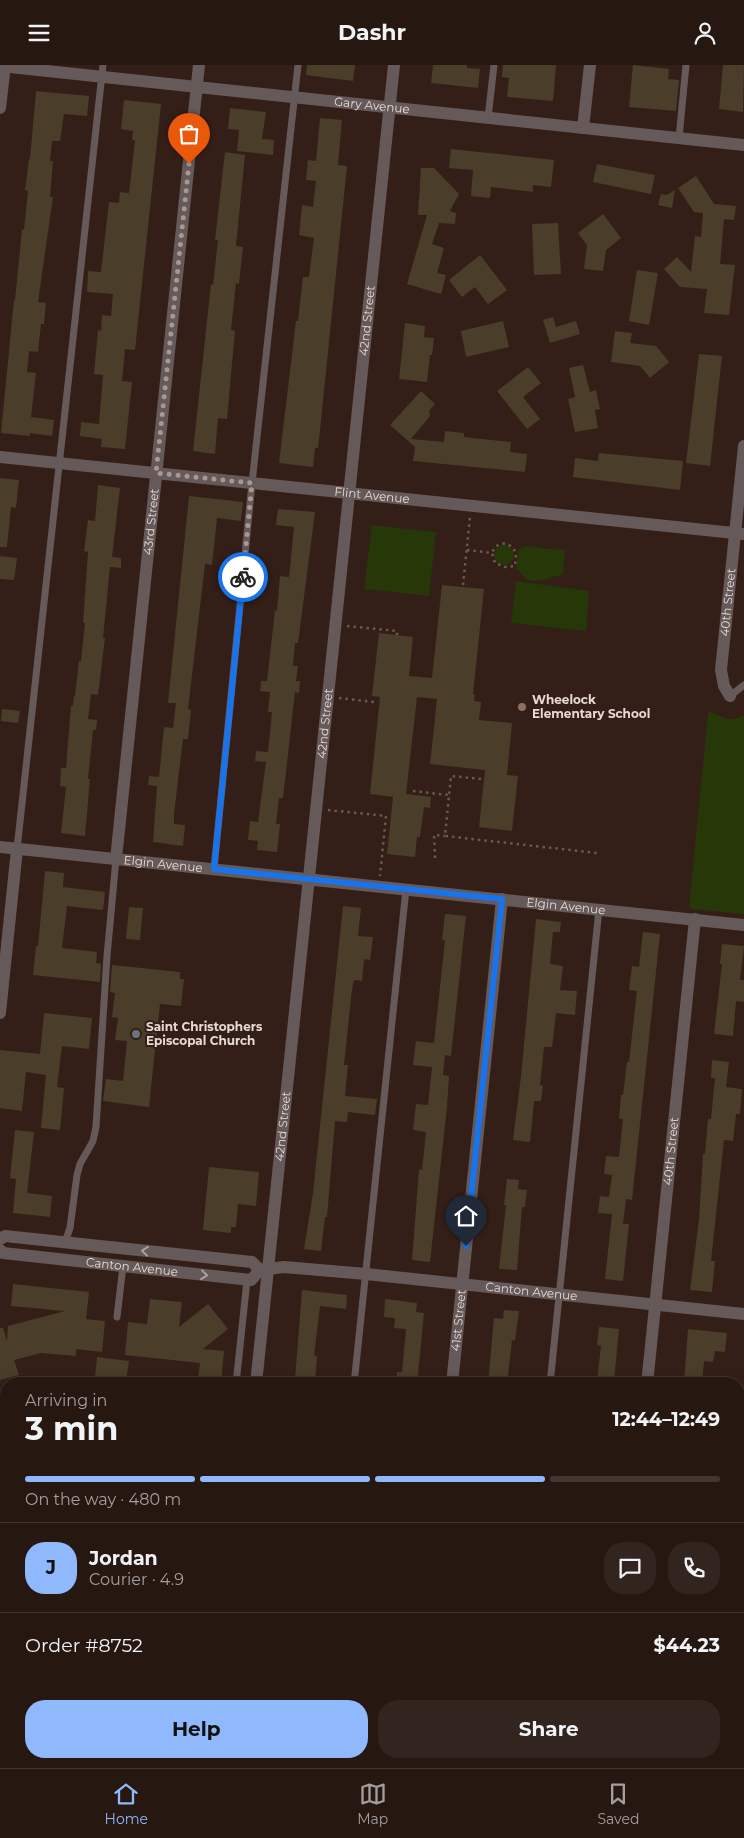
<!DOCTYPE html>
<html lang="en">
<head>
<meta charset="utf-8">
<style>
	:root { --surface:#261711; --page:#32241f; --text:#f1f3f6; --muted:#a49f9f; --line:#423631; --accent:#90b8fd }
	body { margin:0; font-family:Montserrat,sans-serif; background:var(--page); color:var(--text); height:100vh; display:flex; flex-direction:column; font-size:19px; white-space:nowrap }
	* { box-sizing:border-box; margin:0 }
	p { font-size:16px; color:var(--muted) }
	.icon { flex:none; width:28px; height:28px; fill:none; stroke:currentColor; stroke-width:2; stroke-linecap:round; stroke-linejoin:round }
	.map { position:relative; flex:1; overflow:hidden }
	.panel { position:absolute; left:0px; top:1312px; width:745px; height:391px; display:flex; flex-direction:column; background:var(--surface); border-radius:20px 20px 0 0; box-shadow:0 2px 12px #0003,0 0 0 1px var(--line) }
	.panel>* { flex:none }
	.pin { position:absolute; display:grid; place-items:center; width:42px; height:42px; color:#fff; margin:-51px -21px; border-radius:50% 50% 50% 0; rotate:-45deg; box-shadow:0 0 5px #0007 }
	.pin .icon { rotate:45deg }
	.courier { position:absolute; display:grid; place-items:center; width:50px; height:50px; margin:-25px; border:4px solid #1a73e8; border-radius:50%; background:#fff; color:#222; box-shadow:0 1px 6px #0007 }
	.head em { font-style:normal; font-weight:700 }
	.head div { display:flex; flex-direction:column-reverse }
	.head { display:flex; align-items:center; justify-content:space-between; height:85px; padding:0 25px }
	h1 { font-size:32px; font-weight:700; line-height:38px }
	.bar { display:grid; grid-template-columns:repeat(4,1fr); gap:8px 5px; align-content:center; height:60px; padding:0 25px }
	.bar i { height:6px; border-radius:4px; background:var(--line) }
	.bar .on { background:var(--accent) }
	.bar p { grid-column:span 4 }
	.line { display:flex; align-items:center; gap:12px; padding:0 25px; border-top:1px solid var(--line) }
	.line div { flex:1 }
	.round { display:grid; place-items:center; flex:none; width:52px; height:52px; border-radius:20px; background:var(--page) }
	.action { display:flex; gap:10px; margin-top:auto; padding:10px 25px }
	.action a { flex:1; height:58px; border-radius:20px; background:var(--accent); color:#111; font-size:20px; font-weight:700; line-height:58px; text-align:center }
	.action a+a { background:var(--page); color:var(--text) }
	header { display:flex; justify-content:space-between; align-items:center; height:65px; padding:0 25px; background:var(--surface); font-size:22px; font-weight:700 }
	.tabs { display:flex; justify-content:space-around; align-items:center; height:70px; border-top:1px solid var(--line); background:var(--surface); font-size:14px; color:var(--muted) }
	.tabs a { display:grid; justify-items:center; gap:2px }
	.tabs .on { color:var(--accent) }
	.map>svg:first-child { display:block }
	.green { fill:#263708 }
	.building { fill:#4a3d2a }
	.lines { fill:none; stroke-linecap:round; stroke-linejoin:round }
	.path { stroke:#6b5951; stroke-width:2.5; stroke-dasharray:2.5 4; stroke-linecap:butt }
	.service { stroke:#65595a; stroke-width:7 }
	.minor { stroke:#65595a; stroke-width:12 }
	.tertiary { stroke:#65595a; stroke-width:12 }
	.oneway { stroke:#ac9f9d }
	.done { stroke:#a89891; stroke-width:5; stroke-dasharray:0 9 }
	.route { stroke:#1a73e8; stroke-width:6 }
	.education-dot { fill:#8d6e63; stroke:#331f17; stroke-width:2 }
	.worship-dot { fill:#6b7280; stroke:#331f17; stroke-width:2 }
	.labels { text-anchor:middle; stroke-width:4; stroke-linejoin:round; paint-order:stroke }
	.street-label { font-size:12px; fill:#e7d9d3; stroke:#331f17 }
	.poi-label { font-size:12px; font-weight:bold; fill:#e7d9d3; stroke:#331f17; text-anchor:start }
</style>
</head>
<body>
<header><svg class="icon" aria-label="menu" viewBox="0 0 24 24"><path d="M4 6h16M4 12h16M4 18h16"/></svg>Dashr<svg class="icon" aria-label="person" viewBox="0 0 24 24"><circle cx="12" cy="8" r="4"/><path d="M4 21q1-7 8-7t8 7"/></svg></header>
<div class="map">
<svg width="744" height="1703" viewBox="0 0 744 1703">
	<rect width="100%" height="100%" fill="#331f17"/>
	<g class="green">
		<path d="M372,460L436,467L429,531L364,524Z"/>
		<circle cx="504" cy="490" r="10"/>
		<path d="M533,481L540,483L565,485L563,508L561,510C552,512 537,518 528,515C523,512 521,507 516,504L518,486L522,482Z"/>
		<path d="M516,516L589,526L586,566L511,558Z"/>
		<path d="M710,647C724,651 727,659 744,650V849L691,844L689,842L708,649Z"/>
	</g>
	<g class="building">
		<path d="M307,0H355L353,16L306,10Z"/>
		<path d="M433,0H467V3L480,4L478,23L431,18Z"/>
		<path d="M503,0H556L553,36L507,32L509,13L502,12Z"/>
		<path d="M633,0L669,4L668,14L679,15L676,46L629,42Z"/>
		<path d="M723,0H744L743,47L719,44Z"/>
		<path d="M36,26L89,31L87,51L64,49L60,76H52L50,96H53L50,132H53L38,237L46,238L44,259H41L38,287L29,286L27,307L36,308L31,352L54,355L52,371L30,368V371L1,368L14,235H15L22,164L24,165L28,126L25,125L29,94H30Z"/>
		<path d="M124,35L161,39L135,285L125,284L122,316L132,317L125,384L101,382L102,374L80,371L81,357L99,359L103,310L94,309L98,265L101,266L102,250L111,251L113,229L87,227L88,206L101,207L109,137L119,138L120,127L129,128L135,75H132L133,66L121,64Z"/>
		<path d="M230,43L266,47L262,74L274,75L273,90L237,86L239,65L228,64Z"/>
		<path d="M320,53L342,55L338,100L347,101L320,365L318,383H315L313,402L279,398L296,256H298L303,212H309L314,173L299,170L302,140L313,142L316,116L306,115L308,95L316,96Z"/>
		<path d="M451,84L554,95L551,122L533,120V127L491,122L490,133L471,131L473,105L449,103Z"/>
		<path d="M225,87L245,90L236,181L243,182L239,219L236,218L231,265L235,266L227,354L218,353L215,389L193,386L211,219L213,220L218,175H215Z"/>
		<path d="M597,99L655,110L651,129L593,117Z"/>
		<path d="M421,103H434L459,129L450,146L456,148L455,159L439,158L432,179L444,183L437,208L446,210L441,229L407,219L427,150H418Z"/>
		<path d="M696,111L714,139L736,141L734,155L724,154L720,199L735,200L729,250L704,248L707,224L680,222L664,204L677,192L691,207L695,171L701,172L703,148L694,147L678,123Z"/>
		<path d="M675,125L672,143L658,140L661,129L667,130Z"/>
		<path d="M603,149L621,173L606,185L603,206L584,204L587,180L578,168Z"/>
		<path d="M558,158L561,209L534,210L532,159Z"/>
		<path d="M480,190L507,225L488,239L475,222L462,232L449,215Z"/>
		<path d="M637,205L658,208L649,260L629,256Z"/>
		<path d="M553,252L556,262L576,256L580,269L550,278L543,255Z"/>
		<path d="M503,256L509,282L466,292L461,266Z"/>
		<path d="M405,258L425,261L424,272L434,273L432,290H430L427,317L399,314Z"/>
		<path d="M615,266L632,268L630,278L656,281L669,297L650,313L640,301L611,297Z"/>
		<path d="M699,289L722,291L710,401L686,398Z"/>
		<path d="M583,300L590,327L596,325L600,344L595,345L598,363L575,367L568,334L575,332L569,303Z"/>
		<path d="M528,302L541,318L523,332L540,354L527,364L497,326Z"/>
		<path d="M421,326L435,339L429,346L430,351L411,374L444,377L445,366L464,368V372L511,377L510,387L527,389L525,407L413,396L415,382L390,360Z"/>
		<path d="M599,388L683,396L680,425L573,412L575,393L598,396Z"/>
		<path d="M0,413L19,415L16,443L11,442L7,482H0Z"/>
		<path d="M98,420L120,423L112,492L121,493V503L110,502L103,573H105L98,630L91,629L88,654L97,655L96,665H93L88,714H90L85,771L61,768L66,722L60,721L61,703H66L71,641H73L74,631H75L79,596H81L85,558L83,557L88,487L84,486L88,455L95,456Z"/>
		<path d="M189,431L243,437L241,456L217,453L212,500L205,499L188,644L191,645L188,674H183L174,749V759L185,760L183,781L153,777L157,721L148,720L149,711L159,712L164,662L173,663L176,638H168Z"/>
		<path d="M278,444L315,447L298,578H295L293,601H298L296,616H300L299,628L295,627L283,733H279L276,759H280L277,787L257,785L258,776L248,775L250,756L258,757L266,697L255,696L256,686L268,687L272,647H268L270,627L260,626L261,616H267L275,545L277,546L280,511L289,512L294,462L276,460Z"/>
		<path d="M0,491L17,493L14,515L0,514Z"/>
		<path d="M442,520L484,524L473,629L475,630L474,636L481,637L479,655L512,658L507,710L518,711L512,766L479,762L485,705L430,699L437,634L417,632L406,729L431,732L430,743L424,742L420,772H417L415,792L387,789L393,732L370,729L380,632L372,631L379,568L413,572L409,611L432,613Z"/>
		<path d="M2,644L20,646L18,658L1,656Z"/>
		<path d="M45,806L64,808L63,822L105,827L103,845L67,841L62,883L97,887L96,898L101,899L100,917L33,910L36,881H38Z"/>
		<path d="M343,841L361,843L358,871L373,872L370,895L364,894L362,916L354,915L352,924L344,1000H348L345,1031L377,1034L375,1050L348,1047L347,1057L335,1056L327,1152H325L321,1186L304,1184L313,1128Z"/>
		<path d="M129,842L143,843L140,875L126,874Z"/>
		<path d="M445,849L466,851L451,991L445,990L443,1010L449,1011L447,1042L430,1197L412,1195L419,1104L422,1105L426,1067L413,1065L416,1039L428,1040L432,1002L413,1000L416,976L434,978L445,875H442Z"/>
		<path d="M536,854L561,857L560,867H553L550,899L563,901L560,925L577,926L575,950L556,948L552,982H544L540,1020L543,1021L541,1036H534L530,1077L513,1075L521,1011Z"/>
		<path d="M643,867L660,869L632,1135L626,1134L623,1159H629L623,1216L605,1214L612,1149L598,1148L600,1131L609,1132L612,1110L604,1109L606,1091L619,1092L623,1054L619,1053L621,1030H623L627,997H629L637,926L629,925L632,901L639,902Z"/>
		<path d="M722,879L744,881L740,915H744V937L736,936L733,971L714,969L722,899H720Z"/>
		<path d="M112,900L180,907V914H184L181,941L160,939L149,1042L103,1036L106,1014L123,1016L127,976L115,975L118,953L112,952L115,928L110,927Z"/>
		<path d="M44,948L92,953L89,984L62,981L57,1022L64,1023L60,1065L41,1063L46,1010L26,1007L22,1046L0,1043V985L40,989Z"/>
		<path d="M712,995L729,997L726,1022L742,1024L740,1049H736L733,1076L724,1075L711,1196H715L712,1227L690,1225L699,1155L703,1089H705L708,1054H711L715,1013H711Z"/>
		<path d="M15,1065L34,1067L27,1128L52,1131L50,1152L13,1148L16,1114L10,1113Z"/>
		<path d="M209,1102L259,1107L256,1141L238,1139L236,1162H231V1168L203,1165Z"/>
		<path d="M507,1114L519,1115L518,1124L527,1125L525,1142H522L517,1205L499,1204L506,1140H504Z"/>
		<path d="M13,1219L89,1227L86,1254L105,1256L102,1287L76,1284V1291L41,1288L14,1295L19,1310L0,1315V1263H3L7,1276L8,1261L65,1246L11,1241Z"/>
		<path d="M302,1225L347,1230L346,1244L320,1241L314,1291H317L315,1317L295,1315Z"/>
		<path d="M150,1234L182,1237L179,1262L208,1239L228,1264L203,1284L224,1286L221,1317L198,1315L200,1298L125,1290L128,1257L147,1259Z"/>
		<path d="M385,1234L417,1238L416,1247L424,1248L417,1319H396L397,1307H402L406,1264L394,1263L395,1253L384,1252Z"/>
		<path d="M504,1245L519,1246L515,1276L512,1275L507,1319H488L494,1253L503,1254Z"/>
		<path d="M599,1262L619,1264L614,1317L597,1316L601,1281L597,1280Z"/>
		<path d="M688,1264L727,1268L725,1287L715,1286L713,1297L704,1296L702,1319H684Z"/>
		<path d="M97,1292L129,1296L126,1316L95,1313Z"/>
	</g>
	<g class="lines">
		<g class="path">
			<path d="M467,485L492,488L495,498L505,502L515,501L516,488C510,476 497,475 492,488"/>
			<path d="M463,520L470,452"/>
			<path d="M347,561L397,566V570"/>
			<path d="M339,633L374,637"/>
			<path d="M481,714L451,711L445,771L597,788"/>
			<path d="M413,726L449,730"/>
			<path d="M328,745L386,751L380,811"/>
			<path d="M435,793L434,770L445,771"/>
		</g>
		<g class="service">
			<path d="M488,53L494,0"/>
			<path d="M679,73L686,0"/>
			<path d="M730,631L744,620"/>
			<path d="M17,784L103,0"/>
			<path d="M214,804L252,418L298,0"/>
			<path d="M65,1177L70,1163L77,1110L80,1099L93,1076L96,1062L107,891L116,794"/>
			<path d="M117,1252L123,1201"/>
			<path d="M236,1319L247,1215"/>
			<path d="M354,1319L406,824"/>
			<path d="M550,1319L599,844"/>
			<path d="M0,1368L6,1361"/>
			<path d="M739,1375L744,1327"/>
			<path d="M119,1703L120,1698"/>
			<path d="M314,1703V1698"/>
			<path d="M509,1703L510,1698"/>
			<path d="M704,1703V1698"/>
		</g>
		<g class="minor">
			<path id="s1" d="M0,1L744,80"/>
			<path d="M0,43L5,0"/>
			<path d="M583,63L590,0"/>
			<path id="s2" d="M730,631L724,621L721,605L744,381"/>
			<path id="s3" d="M0,782L744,860"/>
			<path id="s4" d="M116,794L199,0"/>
			<path d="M0,948L17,784"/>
			<path d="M0,1174L5,1171L252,1197L260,1205"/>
			<path id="s5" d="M0,1185L3,1188L251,1215L260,1205L284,1202L366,1209L744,1249"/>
			<path id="s6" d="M452,1319L502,834"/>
			<path id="s7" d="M647,1319L695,854"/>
			<path d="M21,1703V1698"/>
			<path d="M411,1703L412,1698"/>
			<path d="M606,1703L607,1698"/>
		</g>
		<g class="tertiary">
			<path id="s8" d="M0,392L744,469"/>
			<path id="s9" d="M256,1319L394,0"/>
			<path d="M0,1563L6,1564"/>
			<path d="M739,1643L744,1644"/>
			<path d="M215,1703L216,1698"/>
		</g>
	</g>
	<defs><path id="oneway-chevron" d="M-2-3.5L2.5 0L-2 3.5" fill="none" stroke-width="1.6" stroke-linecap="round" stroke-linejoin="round" transform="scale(1.25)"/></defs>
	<g class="oneway">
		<use href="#oneway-chevron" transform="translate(145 1186) rotate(-174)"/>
		<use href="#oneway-chevron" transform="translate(204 1210) rotate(6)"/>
	</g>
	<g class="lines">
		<path class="done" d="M189,99L156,408L252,418L243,512"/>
		<path class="route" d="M243,512L214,804L502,834L466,1181"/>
	</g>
	<circle class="education-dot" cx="522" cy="642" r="5"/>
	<circle class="worship-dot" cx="136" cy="969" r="5"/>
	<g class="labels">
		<g class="street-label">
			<text dy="4" stroke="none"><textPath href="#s1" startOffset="374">Gary Avenue</textPath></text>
			<text dy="4" stroke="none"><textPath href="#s9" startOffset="1069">42nd Street</textPath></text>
			<text dy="4" stroke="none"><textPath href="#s8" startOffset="374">Flint Avenue</textPath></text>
			<text dy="4" stroke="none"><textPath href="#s4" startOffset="339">43rd Street</textPath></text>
			<text dy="4" stroke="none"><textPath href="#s2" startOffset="96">40th Street</textPath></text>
			<text dy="4" stroke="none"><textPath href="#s9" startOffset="664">42nd Street</textPath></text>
			<text dy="4" stroke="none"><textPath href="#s3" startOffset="164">Elgin Avenue</textPath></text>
			<text dy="4" stroke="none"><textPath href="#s3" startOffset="569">Elgin Avenue</textPath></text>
			<text dy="4" stroke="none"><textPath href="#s9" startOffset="259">42nd Street</textPath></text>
			<text dy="4" stroke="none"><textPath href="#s7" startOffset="234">40th Street</textPath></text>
			<text dy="4" stroke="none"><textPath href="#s5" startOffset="134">Canton Avenue</textPath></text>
			<text dy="4" stroke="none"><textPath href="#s5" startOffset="540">Canton Avenue</textPath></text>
			<text dy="4" stroke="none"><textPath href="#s6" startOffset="64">41st Street</textPath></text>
		</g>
		<g class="poi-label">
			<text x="532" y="639">Wheelock<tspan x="532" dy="14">Elementary School</tspan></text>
			<text x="146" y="966">Saint Christophers<tspan x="146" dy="14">Episcopal Church</tspan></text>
		</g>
	</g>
</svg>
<div class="pin" style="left:189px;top:99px;background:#ea580c"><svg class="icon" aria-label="bag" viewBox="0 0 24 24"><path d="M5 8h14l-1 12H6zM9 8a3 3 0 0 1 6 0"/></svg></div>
<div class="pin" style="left:466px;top:1181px;background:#1f2937"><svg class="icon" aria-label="home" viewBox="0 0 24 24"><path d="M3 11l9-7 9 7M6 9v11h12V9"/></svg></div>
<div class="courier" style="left:243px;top:512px"><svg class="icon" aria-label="bike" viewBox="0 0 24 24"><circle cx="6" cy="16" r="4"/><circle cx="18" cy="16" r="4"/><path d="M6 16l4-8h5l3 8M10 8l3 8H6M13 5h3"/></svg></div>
<section class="panel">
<div class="head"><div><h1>3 min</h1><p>Arriving in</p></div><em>12:44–12:49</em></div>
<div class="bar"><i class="on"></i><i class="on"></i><i class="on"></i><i></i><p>On the way · 480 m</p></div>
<div class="line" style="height:90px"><b class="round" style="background:var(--accent);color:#111">J</b><div><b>Jordan</b><p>Courier · 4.9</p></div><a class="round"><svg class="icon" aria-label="chat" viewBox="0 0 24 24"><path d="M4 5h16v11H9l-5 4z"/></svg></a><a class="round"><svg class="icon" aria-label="phone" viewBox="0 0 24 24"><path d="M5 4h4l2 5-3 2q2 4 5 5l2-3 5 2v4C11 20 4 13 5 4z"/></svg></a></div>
<div class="line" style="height:65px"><div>Order #8752</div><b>$44.23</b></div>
<div class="action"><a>Help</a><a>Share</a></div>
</section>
</div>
<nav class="tabs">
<a class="on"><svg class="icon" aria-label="home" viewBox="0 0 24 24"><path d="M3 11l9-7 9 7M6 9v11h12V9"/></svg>Home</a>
<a><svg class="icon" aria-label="map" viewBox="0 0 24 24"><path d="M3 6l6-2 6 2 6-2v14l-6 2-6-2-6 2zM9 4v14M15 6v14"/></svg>Map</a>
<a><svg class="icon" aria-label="saved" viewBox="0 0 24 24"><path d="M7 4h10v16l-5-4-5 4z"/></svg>Saved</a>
</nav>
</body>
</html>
